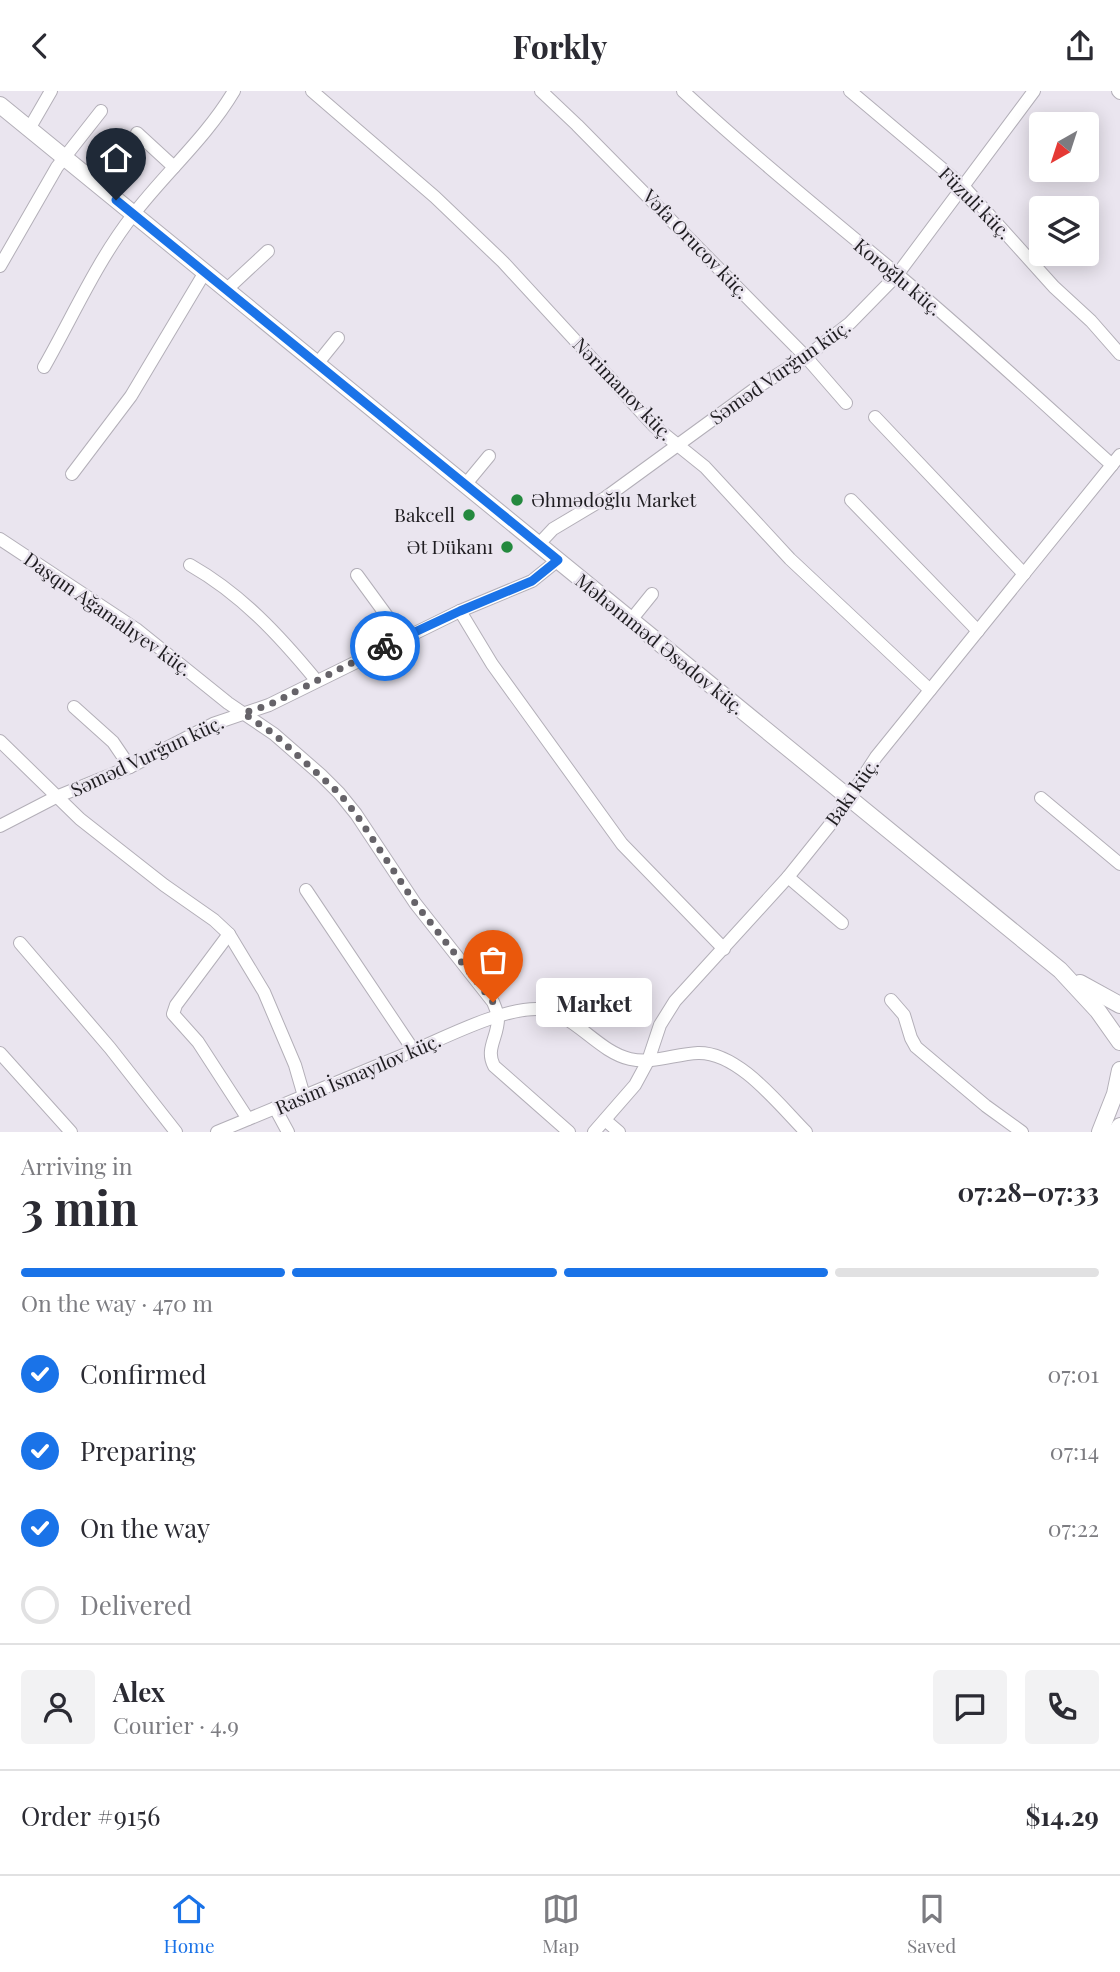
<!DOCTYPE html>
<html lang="en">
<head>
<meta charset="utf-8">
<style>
	:root { --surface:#fff; --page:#f2f2f3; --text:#2b2b33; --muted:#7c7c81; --line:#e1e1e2; --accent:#1a73e8 }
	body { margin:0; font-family:"Playfair Display",serif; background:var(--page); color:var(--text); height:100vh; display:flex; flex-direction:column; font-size:26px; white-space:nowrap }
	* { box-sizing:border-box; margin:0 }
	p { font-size:23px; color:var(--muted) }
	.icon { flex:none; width:38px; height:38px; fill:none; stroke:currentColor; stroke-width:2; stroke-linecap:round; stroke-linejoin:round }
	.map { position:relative; height:1041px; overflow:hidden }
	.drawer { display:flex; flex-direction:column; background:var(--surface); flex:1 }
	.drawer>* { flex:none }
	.needle { width:46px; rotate:219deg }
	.buttons { position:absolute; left:1029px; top:21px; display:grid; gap:14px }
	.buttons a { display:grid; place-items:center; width:70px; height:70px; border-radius:7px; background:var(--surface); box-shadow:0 4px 18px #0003; font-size:35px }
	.pin { position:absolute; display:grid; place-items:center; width:60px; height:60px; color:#fff; margin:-72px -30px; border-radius:50% 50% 50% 0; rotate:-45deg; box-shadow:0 0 7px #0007 }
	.pin .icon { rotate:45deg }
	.courier { position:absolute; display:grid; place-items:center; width:70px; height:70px; margin:-35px; border:5px solid #1a73e8; border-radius:50%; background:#fff; color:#222; box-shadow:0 2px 9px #0007 }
	.bubble { position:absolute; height:49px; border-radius:7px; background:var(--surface); box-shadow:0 4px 18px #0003; font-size:23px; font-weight:700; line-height:49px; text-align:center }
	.overview em { font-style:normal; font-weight:700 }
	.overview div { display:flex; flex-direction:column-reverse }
	.overview { display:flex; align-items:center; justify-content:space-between; height:119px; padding:0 21px }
	h1 { font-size:46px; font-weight:700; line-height:52px }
	.bar { display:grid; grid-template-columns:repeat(4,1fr); gap:10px 7px; align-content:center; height:84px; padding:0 21px }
	.bar i { height:9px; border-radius:5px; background:var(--line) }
	.bar .current { background:var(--accent) }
	.bar p { grid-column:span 4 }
	.line { display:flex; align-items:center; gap:18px; padding:0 21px; border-top:2px solid var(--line) }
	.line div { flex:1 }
	.round { display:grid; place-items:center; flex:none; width:74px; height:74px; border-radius:7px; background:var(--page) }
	ol { padding:0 21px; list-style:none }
	li { display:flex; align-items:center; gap:21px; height:77px }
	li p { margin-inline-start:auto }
	li .icon { padding:7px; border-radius:50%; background:var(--accent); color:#fff; stroke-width:4 }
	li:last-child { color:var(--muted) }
	li i { width:38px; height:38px; border:4px solid var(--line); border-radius:50% }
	header { display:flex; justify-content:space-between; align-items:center; height:91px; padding:0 21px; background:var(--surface); font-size:32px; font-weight:700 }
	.menu { display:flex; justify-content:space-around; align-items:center; height:98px; border-top:2px solid var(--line); background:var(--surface); font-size:19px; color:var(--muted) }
	.menu a { display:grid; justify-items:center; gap:4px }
	.menu .current { color:var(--accent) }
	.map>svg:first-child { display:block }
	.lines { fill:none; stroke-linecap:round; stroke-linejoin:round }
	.minor-casing { stroke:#b3afb8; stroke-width:14 }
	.major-casing { stroke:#b3afb8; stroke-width:18 }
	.minor { stroke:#fff; stroke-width:12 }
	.major { stroke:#fff; stroke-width:16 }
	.done { stroke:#666369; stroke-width:7; stroke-dasharray:0 12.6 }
	.route { stroke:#1a73e8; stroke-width:9 }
	.poi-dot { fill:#24893e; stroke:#eae5ef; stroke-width:2.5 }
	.labels { text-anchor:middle; stroke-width:5; stroke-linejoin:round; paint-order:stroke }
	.street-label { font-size:19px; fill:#1f1d21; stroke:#eae5ef }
	.poi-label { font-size:19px; fill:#1f1d21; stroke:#eae5ef; text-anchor:end }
</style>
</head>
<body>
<header><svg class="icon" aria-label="back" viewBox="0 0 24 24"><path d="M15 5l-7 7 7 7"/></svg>Forkly<svg class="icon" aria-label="share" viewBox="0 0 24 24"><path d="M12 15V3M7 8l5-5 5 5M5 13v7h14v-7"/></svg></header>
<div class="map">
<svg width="1120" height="1041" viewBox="0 0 1120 1041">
	<rect width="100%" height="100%" fill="#eae5ef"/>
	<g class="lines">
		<g class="minor-casing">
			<g id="minor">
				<path d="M312,0L435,106L503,171L654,335L705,376L790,468L930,599"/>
				<path d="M541,0L577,34L806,266L846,312"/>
				<path d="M683,0C752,64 825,123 897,183C971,245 1041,310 1112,374"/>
				<path d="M850,0L964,96L1054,196L1091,230L1120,263"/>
				<path d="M1118,0L1120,2"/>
				<path d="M29,38L51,0"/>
				<path d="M137,42L174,76"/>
				<path d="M0,175L57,76L101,20"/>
				<path d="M226,199L268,160"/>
				<path d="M317,273L338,247"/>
				<path d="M44,276C73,225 97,170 133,124C166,81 206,47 234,0"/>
				<path d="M875,326L1024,483"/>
				<path d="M72,383L131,305L205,181"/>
				<path d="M465,394L489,365"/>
				<path d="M851,409L978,540"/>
				<path d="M0,448L136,538L228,612L274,643L321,684L339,702L356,723L415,812L493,911C495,916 498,922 498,928C498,946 485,958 494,975L569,1041"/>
				<path d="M538,454L553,438L605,407L756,297L806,266L850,232L897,184L1034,0"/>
				<path d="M190,474C241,503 279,544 316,589"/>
				<path d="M357,484L403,547"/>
				<path d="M460,520L492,573L622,753L724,858"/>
				<path d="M631,529L652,503"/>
				<path d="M74,616L113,651L130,676"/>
				<path d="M0,650L80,728L164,794L214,829L229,843L264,901L295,974L304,1005"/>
				<path d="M1041,707L1120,773"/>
				<path d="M0,735L56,706L130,676L213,633L269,614L460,520L532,490L558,469"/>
				<path d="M788,786L842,832"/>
				<path d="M306,799L414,960"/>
				<path d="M229,843L176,914L173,923L198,951L248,1028"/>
				<path d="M20,852L110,957L176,1041"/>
				<path d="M891,909L904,924L911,947L916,956L986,1015L1022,1041"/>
				<path d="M0,962L71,1041"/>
				<path d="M275,1017L288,1041"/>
				<path d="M605,1029L619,1041"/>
				<path d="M217,1041C282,1014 348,987 413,960C446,946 502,917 538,918C573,920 596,960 630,968C653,973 675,963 698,962C739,961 779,1014 806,1041"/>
				<path d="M594,1041L635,994L648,970L660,934L675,910L788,786L841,720L876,666L1120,364"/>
			</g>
		</g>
		<g class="major-casing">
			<g id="major">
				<path d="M0,14L1060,879L1098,920L1120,951"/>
				<path d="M1080,892L1120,914"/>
				<path d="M1100,1041L1115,1003L1120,979"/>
				<path d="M1116,1041L1120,1035"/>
			</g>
		</g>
		<use href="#minor" class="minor"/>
		<use href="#major" class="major"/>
	</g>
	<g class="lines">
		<path class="done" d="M385,555L269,614L243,622L274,643L339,702L356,723L415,812L493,911"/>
		<path class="route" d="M116,109L558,469L532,490L460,520L385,555"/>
	</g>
	<g class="poi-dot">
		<circle cx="517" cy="409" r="7"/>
		<circle cx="469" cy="424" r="7"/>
		<circle cx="507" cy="456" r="7"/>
	</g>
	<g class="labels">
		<g class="street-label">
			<text transform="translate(975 112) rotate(45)" y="7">Füzuli küç.</text>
			<text transform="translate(696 153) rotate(46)" y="7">Vəfa Orucov küç.</text>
			<text transform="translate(898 186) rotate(40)" y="7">Koroğlu küç.</text>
			<text transform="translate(780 281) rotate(-35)" y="7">Səməd Vurğun küç.</text>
			<text transform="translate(623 298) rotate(46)" y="7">Nərimanov küç.</text>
			<text transform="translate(108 523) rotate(35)" y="7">Daşqın Ağamalıyev küç.</text>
			<text transform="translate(660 553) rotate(39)" y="7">Məhəmməd Əsədov küç.</text>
			<text transform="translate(147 665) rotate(-25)" y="7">Səməd Vurğun küç.</text>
			<text transform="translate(852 701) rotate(-55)" y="7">Bakı küç.</text>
			<text transform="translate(358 983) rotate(-23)" y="7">Rasim İsmayılov küç.</text>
		</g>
		<g class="poi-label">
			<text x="531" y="416" text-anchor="start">Əhmədoğlu Market</text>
			<text x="455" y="431">Bakcell</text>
			<text x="493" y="463">Ət Dükanı</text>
		</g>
	</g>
</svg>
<div class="buttons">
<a><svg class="needle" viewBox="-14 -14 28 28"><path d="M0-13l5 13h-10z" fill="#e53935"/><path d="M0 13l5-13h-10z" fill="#7c7c81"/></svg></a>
<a><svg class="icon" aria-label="layers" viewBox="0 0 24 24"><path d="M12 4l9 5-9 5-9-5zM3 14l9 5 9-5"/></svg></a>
</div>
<div class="pin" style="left:493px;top:911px;background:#ea580c"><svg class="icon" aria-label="bag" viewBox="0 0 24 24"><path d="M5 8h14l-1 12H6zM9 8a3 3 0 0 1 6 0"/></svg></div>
<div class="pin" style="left:116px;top:109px;background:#1f2937"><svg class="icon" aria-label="home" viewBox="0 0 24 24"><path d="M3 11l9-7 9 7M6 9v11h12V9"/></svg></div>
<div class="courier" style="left:385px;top:555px"><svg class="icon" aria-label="bike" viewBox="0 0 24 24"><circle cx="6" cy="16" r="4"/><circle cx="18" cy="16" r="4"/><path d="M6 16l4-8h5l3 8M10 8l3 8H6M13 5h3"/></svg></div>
<div class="bubble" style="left:536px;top:887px;width:116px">Market</div>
</div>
<section class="drawer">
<div class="overview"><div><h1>3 min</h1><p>Arriving in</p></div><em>07:28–07:33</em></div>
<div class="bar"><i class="current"></i><i class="current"></i><i class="current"></i><i></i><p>On the way · 470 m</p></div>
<ol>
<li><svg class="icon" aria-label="check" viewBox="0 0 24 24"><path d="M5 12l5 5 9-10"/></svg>Confirmed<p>07:01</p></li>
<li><svg class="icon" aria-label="check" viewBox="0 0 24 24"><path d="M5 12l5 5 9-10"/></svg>Preparing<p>07:14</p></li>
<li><svg class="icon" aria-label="check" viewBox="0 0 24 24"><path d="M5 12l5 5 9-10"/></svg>On the way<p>07:22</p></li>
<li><i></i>Delivered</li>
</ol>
<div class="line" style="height:126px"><a class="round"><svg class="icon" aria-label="person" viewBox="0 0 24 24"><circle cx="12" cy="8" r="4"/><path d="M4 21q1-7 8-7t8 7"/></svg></a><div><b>Alex</b><p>Courier · 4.9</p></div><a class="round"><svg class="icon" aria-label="chat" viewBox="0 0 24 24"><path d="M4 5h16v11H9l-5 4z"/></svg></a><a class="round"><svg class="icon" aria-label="phone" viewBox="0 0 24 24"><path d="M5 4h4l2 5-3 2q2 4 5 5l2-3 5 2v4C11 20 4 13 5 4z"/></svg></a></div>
<div class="line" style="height:91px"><div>Order #9156</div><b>$14.29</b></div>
</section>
<nav class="menu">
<a class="current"><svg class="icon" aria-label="home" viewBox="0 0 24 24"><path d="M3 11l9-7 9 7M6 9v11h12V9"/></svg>Home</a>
<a><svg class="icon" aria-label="map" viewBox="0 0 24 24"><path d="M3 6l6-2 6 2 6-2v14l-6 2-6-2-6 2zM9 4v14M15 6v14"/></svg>Map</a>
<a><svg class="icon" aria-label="saved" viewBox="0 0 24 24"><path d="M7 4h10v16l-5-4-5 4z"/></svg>Saved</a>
</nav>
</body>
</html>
